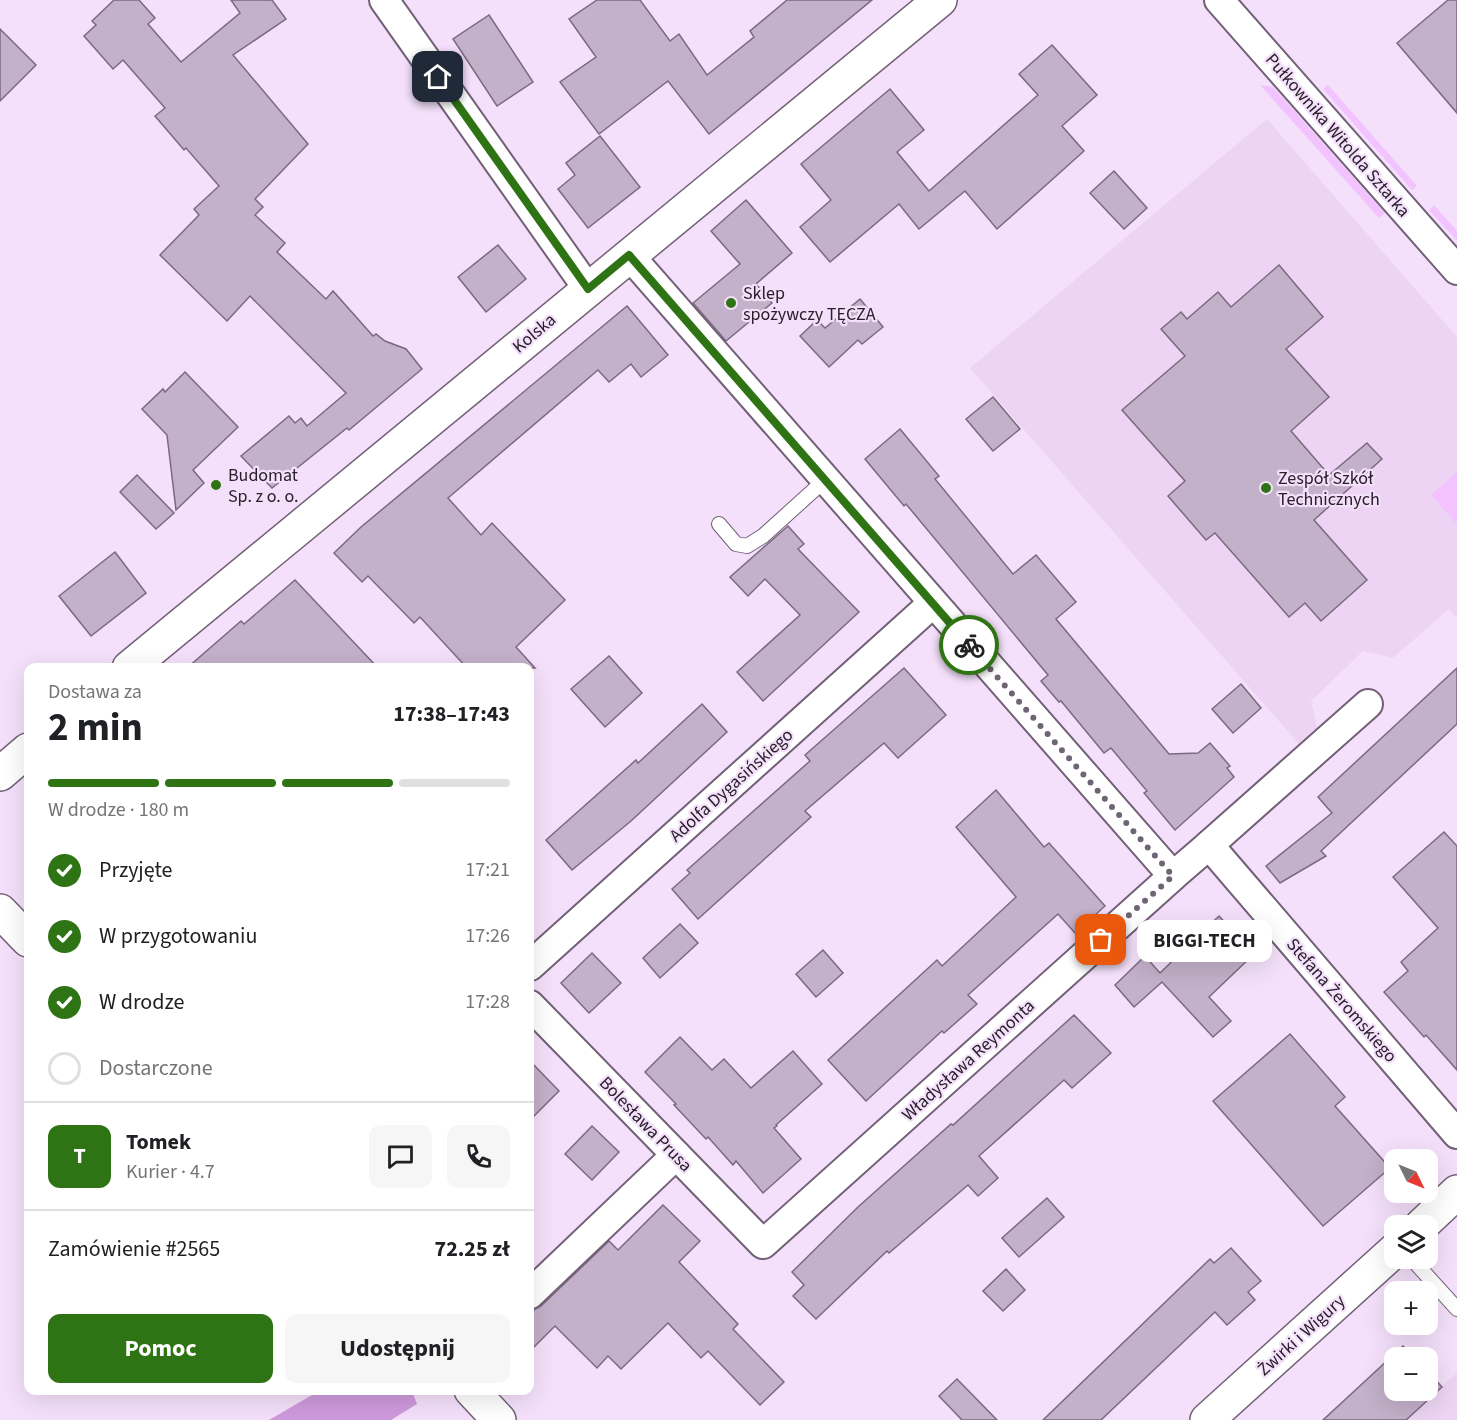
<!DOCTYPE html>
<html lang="pl">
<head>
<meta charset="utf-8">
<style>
	:root { --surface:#fff; --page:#f6f6f6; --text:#202124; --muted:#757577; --line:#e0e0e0; --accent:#2f7414 }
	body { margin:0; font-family:"Source Sans 3",sans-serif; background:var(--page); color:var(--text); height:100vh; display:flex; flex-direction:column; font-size:22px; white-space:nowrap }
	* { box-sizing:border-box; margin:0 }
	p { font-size:20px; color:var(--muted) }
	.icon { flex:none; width:33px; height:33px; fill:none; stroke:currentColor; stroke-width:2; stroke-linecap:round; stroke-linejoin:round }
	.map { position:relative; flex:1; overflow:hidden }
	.drawer { position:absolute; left:24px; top:663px; width:510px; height:732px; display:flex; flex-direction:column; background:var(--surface); border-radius:12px; box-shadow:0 6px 24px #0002 }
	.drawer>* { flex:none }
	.needle { width:39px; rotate:133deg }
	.buttons { position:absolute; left:1384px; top:1149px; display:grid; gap:12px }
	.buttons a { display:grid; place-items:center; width:54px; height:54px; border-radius:12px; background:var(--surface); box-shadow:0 6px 24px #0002; font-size:30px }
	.pin { position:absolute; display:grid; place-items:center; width:51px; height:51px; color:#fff; margin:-26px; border-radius:12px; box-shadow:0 3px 9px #0006 }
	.courier { position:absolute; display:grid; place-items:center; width:60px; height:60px; margin:-30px; border:4px solid #2f7414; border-radius:50%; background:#fff; color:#222; box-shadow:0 2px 8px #0007 }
	.bubble { position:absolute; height:42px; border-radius:12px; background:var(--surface); box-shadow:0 6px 24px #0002; font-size:20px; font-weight:700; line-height:42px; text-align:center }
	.summary em { font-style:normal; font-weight:700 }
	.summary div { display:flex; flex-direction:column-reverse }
	.summary { display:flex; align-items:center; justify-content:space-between; height:102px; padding:0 24px }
	h1 { font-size:39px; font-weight:700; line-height:45px }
	.bar { display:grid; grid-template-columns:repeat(4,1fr); gap:9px 6px; align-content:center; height:72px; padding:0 24px }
	.bar i { height:8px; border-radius:4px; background:var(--line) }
	.bar .active { background:var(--accent) }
	.bar p { grid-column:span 4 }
	.line { display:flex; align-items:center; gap:15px; padding:0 24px; border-top:2px solid var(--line) }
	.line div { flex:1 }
	.round { display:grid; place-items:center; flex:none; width:63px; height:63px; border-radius:12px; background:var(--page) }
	ol { padding:0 24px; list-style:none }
	li { display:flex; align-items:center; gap:18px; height:66px }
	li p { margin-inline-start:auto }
	li .icon { padding:6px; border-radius:50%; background:var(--accent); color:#fff; stroke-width:4 }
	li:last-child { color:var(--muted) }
	li i { width:33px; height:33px; border:3px solid var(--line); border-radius:50% }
	.cta { display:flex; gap:12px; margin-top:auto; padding:12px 24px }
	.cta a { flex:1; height:69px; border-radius:12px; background:var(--accent); color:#fff; font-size:24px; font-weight:700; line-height:69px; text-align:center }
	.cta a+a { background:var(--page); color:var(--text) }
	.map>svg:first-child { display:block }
	.built { fill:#edd4f4 }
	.green { fill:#f2c3ff }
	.forest { fill:#cf9add }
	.building { fill:#c3b0c9; stroke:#7b6980; stroke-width:1.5 }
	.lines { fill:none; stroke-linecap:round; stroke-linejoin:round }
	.service-casing { stroke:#726077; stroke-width:16 }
	.minor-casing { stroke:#726077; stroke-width:32 }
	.tertiary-casing { stroke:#726077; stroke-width:36 }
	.service { stroke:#fff; stroke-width:14 }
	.minor { stroke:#fff; stroke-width:28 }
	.tertiary { stroke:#fff; stroke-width:33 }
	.done { stroke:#6f6473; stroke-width:6; stroke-dasharray:0 10.8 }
	.route { stroke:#2f7414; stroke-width:8 }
	.poi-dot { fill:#2f7414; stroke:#f4e0fa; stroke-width:2 }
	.labels { text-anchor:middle; stroke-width:4.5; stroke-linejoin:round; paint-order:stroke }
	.street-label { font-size:18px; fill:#28212a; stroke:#f4e0fa }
	.poi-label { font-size:18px; fill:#28212a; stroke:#f4e0fa; text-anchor:start }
</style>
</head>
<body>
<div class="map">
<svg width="1457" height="1420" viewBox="0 0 1457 1420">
	<rect width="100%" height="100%" fill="#f4e0fa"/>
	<g class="built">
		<path d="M1267,119L1457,337V618L1449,609L1393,658L1363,651L1311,701L1317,728L1299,744L970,368Z"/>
		<path d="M1457,1373V1420H1406L1441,1387Z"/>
	</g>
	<g class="green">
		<path d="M1260,85L1273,87L1385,213L1379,218Z"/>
		<path d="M1328,85L1417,186L1412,190L1323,89Z"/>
		<path d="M1434,205L1457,231V241L1429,210Z"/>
		<path d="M1457,472V524L1431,495Z"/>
	</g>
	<path class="forest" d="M319,1391H412L417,1404L391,1420H269Z"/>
	<g class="building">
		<path d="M114,0H139L155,18L148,24L181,62L240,13L231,0H272L286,19L233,55L308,144L255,199L263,207L255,215L285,243L277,252L326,299L333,291L373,336L376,334L385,341L406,349L422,369L349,430L347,428L272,488L241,456L289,416L295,423L301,418L307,426L346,393L250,296L227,321L160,255L199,215L194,209L219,186L186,148L184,150L155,116L165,108L123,60L113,69L84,36L96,25L92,21Z"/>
		<path d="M597,0H640L670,41L679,34L707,75L754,37L750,31L787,0H872L709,134L668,81L599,134L560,82L596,57L569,19Z"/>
		<path d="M1448,0H1457V113L1397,43Z"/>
		<path d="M489,15L533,82L497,106L453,39Z"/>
		<path d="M0,29L36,65L0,101Z"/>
		<path d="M1052,45L1097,95L1062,126L1084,151L997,229L965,191L919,229L899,204L830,262L800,227L831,200L801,164L890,89L924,130L897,152L929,191L1038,95L1019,74Z"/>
		<path d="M600,136L640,187L588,228L558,189L575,175L566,163Z"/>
		<path d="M1114,171L1147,208L1124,229L1090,193Z"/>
		<path d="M746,200L792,253L756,284L772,303L726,341L693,303L740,264L711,231Z"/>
		<path d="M498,245L526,279L486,312L458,277Z"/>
		<path d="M1279,265L1323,317L1286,349L1329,397L1291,431L1329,475L1367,443L1382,459L1314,520L1367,580L1321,621L1305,603L1289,617L1215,533L1206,540L1168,496L1185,481L1122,410L1185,356L1161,329L1181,312L1187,319L1218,292L1231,307Z"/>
		<path d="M860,299L883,327L862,344L858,340L829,367L800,336L817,320L825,328Z"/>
		<path d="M627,306L668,355L641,377L631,364L609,382L598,370L448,498L481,535L492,523L565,600L516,647L535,668H467L420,617L414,623L368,576L362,582L334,553L361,527Z"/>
		<path d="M185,372L238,427L193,470L204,483L176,510L167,435L142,409L163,389L165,392Z"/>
		<path d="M993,397L1020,429L993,451L966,419Z"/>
		<path d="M900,429L939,476L935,479L1013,574L1036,555L1076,602L1056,619L1169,754L1198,753L1210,743L1230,766L1227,768L1234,777L1175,830L1144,793L1147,791L1111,748L1104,753L1061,701L1059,702L1041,681L1048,675L906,504L904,506L865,459Z"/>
		<path d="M137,475L174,513L156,529L120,492Z"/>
		<path d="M788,526L804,544L798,549L859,612L763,701L737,672L800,615L765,579L748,596L730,577Z"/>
		<path d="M115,552L146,593L91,636L59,596Z"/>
		<path d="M295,580L378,668H187L241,621L244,624Z"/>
		<path d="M609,656L642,693L605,727L571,689Z"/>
		<path d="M904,668L946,715L898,758L884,743L805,811L811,817L698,919L672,889L690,873L687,870L810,761L805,755Z"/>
		<path d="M1457,668V724L1321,851L1326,856L1280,883L1266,866L1332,813L1318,797Z"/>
		<path d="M1241,684L1261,708L1233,733L1212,709Z"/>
		<path d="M702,704L727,732L631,821L572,870L546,840L636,760L638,763Z"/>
		<path d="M996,790L1044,847L1049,843L1105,906L1075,933L1058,914L968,995L977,1004L944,1033L942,1031L866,1101L828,1060L937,960L942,966L1016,897L956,827Z"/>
		<path d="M1444,832L1457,846V1070L1426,1035L1424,1037L1384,992L1408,971L1401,962L1438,928L1393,877Z"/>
		<path d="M1219,916L1254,954L1209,997L1231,1021L1213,1037L1162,982L1134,1007L1115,985L1145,956L1160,973Z"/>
		<path d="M680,924L698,943L660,978L643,958Z"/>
		<path d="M823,950L843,973L816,997L796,974Z"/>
		<path d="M592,953L621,983L589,1013L561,983Z"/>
		<path d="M1074,1015L1111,1053L1072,1088L1064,1080L979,1156L998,1178L978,1196L968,1185L889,1253L887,1251L816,1319L793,1296L804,1285L792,1272L858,1207L951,1124L953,1125Z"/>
		<path d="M1290,1034L1345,1097L1335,1106L1390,1168L1323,1226L1213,1101Z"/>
		<path d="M680,1037L712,1070L724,1059L751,1088L793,1051L822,1084L776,1125L777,1126L774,1128L801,1159L763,1193L736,1161L733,1165L708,1137L706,1139L674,1105L676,1104L645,1072Z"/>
		<path d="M530,1061L559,1091L530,1120Z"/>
		<path d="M592,1126L619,1152L592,1180L565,1154Z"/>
		<path d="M1047,1198L1064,1217L1019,1257L1002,1238Z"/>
		<path d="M663,1205L700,1241L679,1262L738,1324L733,1329L784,1382L760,1405L708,1351L701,1358L668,1323L621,1369L608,1356L597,1368L555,1326L530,1351V1312L541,1306L609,1241L618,1250Z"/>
		<path d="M1231,1248L1261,1281L1248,1292L1255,1300L1227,1325L1215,1312L1101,1420H1043L1210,1259L1214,1263Z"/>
		<path d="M1006,1269L1025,1290L1003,1311L983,1291Z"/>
		<path d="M1403,1346L1414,1358H1395V1390H1428V1372L1442,1387L1406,1420H1323Z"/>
		<path d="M957,1379L997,1420H962L939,1396Z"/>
	</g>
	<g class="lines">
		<g class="service-casing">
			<g id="service">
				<path d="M719,524L736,544L747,546L763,536L825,480"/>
				<path d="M1411,1258L1457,1309"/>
			</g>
		</g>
		<g class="minor-casing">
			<g id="minor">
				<path d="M384,0L588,289"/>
				<path d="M1219,0L1457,270"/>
				<path d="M629,255L1173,876L1209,845L1457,1134"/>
				<path d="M1209,845L1368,704"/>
				<path d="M530,966L933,603"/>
				<path d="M530,1005L763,1244L1173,876"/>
				<path d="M530,1294L676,1155"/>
			</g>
		</g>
		<g class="tertiary-casing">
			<g id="tertiary">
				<path d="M129,668L940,0"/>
				<path d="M0,774L28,750"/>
				<path d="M0,911L28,940"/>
				<path d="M1421,1226L1457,1192"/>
				<path d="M471,1390L499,1420"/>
				<path d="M1207,1420L1395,1250"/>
			</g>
		</g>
		<use href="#service" class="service"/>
		<use href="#minor" class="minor"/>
		<use href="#tertiary" class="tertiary"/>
	</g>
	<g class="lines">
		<path class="done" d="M969,645L1173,876L1101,940"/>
		<path class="route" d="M438,77L588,289L629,255L969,645"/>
	</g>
	<g class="poi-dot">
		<circle cx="731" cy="303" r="6"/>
		<circle cx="216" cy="485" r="6"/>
		<circle cx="1266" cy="488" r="6"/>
	</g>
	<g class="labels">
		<g class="street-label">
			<text transform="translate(1338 135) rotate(49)" y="6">Pułkownika Witolda Sztarka</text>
			<text transform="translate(534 333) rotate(-40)" y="6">Kolska</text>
			<text transform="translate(731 785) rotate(-42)" y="6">Adolfa Dygasińskiego</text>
			<text transform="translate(1342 1000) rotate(49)" y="6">Stefana Żeromskiego</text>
			<text transform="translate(968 1060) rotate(-42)" y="6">Władysława Reymonta</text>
			<text transform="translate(646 1124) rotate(46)" y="6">Bolesława Prusa</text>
			<text transform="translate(1301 1335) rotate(-42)" y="6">Żwirki i Wigury</text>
		</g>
		<g class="poi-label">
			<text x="743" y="299">Sklep<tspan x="743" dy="21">spożywczy TĘCZA</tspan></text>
			<text x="228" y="481">Budomat<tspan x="228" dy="21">Sp. z o. o.</tspan></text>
			<text x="1278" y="484">Zespół Szkół<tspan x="1278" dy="21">Technicznych</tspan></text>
		</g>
	</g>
</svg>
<div class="buttons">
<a><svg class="needle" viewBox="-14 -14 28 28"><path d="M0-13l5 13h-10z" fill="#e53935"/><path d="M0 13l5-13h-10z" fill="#757577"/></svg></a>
<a><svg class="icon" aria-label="layers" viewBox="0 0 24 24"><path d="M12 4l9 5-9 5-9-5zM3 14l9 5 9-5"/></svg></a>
<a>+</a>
<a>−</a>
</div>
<div class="pin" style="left:1101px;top:940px;background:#ea580c"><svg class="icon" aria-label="bag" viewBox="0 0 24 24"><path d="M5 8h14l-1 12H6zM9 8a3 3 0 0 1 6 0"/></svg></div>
<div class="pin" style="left:438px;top:77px;background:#1f2937"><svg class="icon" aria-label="home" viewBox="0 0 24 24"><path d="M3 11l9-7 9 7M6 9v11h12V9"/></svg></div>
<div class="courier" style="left:969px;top:645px"><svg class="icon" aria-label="bike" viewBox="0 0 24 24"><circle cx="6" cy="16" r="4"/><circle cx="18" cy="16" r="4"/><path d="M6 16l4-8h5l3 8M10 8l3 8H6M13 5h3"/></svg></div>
<div class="bubble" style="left:1137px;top:920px;width:135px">BIGGI-TECH</div>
<section class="drawer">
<div class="summary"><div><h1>2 min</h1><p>Dostawa za</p></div><em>17:38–17:43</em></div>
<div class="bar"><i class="active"></i><i class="active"></i><i class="active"></i><i></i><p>W drodze · 180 m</p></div>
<ol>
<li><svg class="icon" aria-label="check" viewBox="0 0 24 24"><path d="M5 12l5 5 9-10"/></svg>Przyjęte<p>17:21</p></li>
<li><svg class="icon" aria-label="check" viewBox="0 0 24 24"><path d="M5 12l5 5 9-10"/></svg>W przygotowaniu<p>17:26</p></li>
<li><svg class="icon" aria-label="check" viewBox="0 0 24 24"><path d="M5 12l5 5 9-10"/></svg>W drodze<p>17:28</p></li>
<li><i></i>Dostarczone</li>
</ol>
<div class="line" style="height:108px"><b class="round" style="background:var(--accent);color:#fff">T</b><div><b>Tomek</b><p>Kurier · 4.7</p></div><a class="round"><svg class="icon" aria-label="chat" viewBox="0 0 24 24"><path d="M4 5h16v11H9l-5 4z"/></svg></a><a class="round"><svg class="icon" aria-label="phone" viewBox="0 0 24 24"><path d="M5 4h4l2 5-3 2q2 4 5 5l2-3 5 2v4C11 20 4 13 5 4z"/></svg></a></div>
<div class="line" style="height:78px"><div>Zamówienie #2565</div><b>72.25 zł</b></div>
<div class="cta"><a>Pomoc</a><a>Udostępnij</a></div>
</section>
</div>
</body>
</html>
